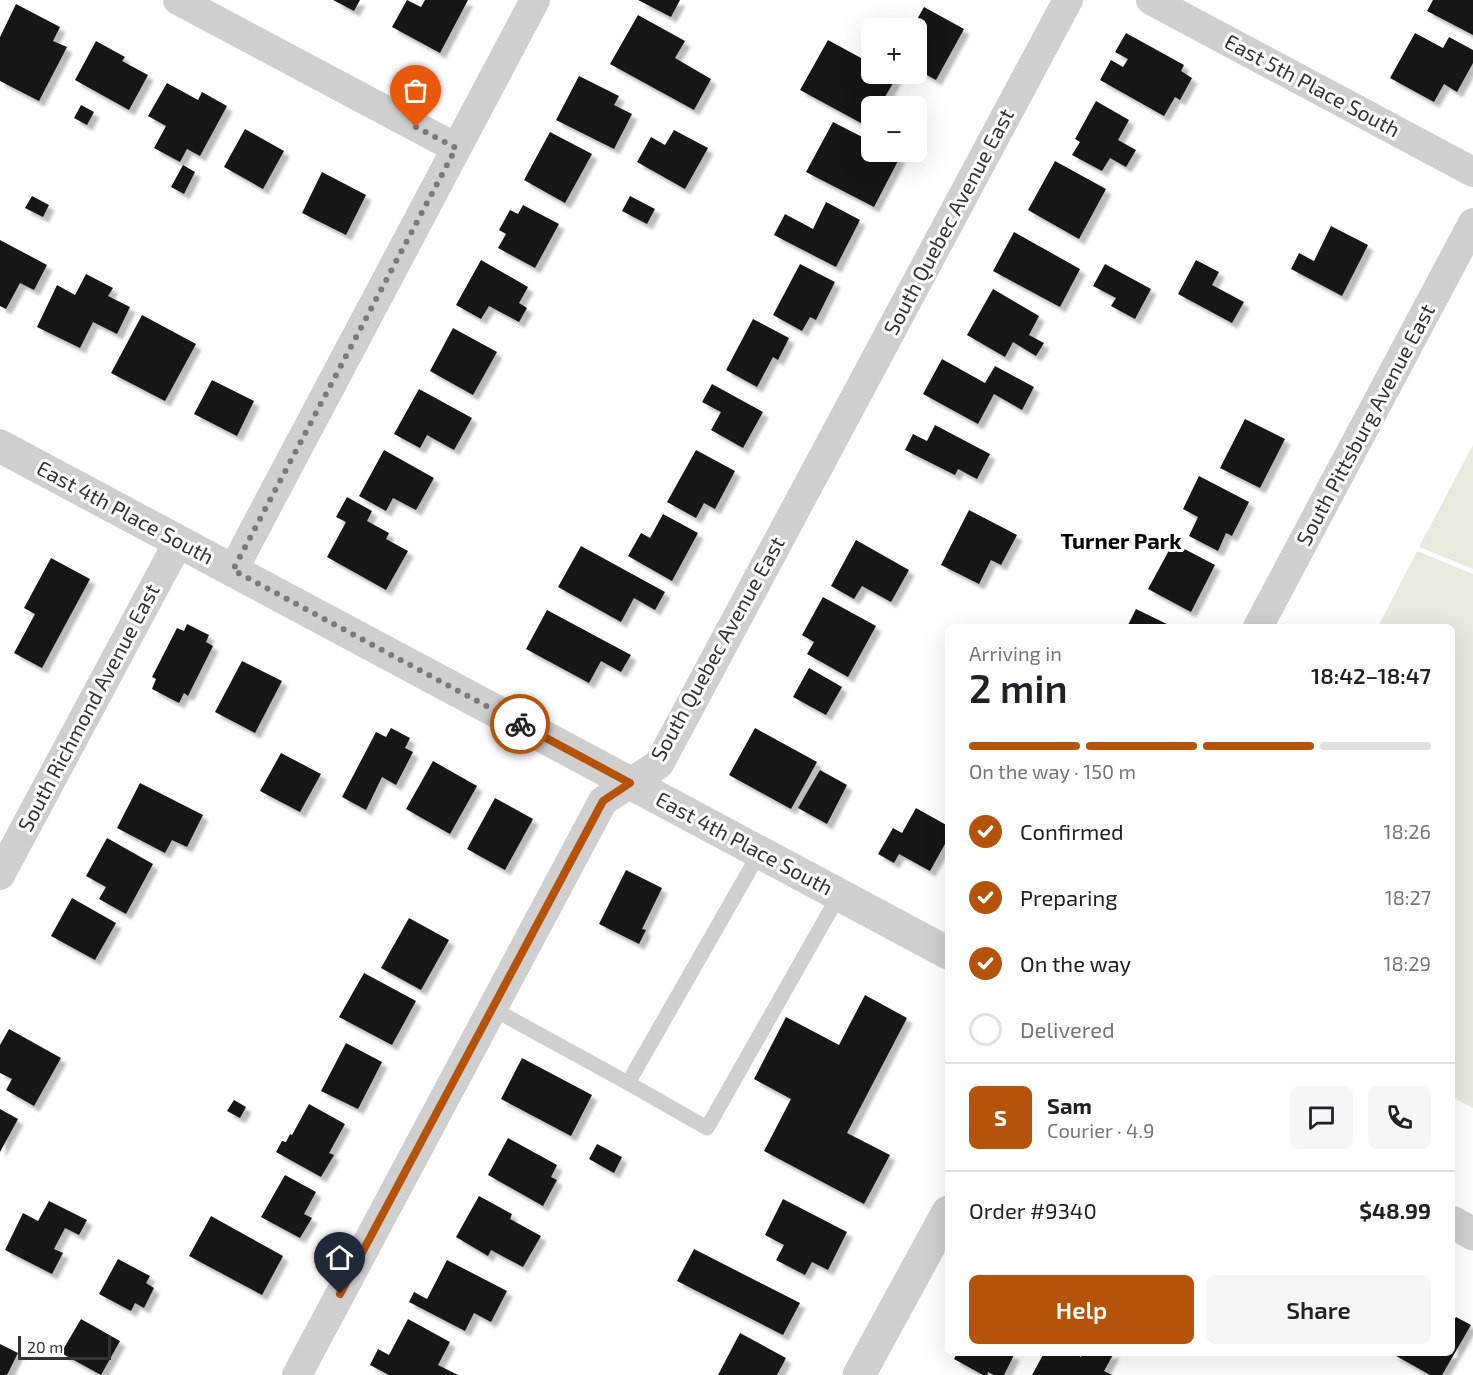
<!DOCTYPE html>
<html lang="en">
<head>
<meta charset="utf-8">
<style>
	:root { --surface:#fff; --page:#f6f6f6; --text:#202124; --muted:#757577; --line:#e0e0e0; --accent:#b45309 }
	body { margin:0; font-family:"Exo 2",sans-serif; background:var(--page); color:var(--text); height:100vh; display:flex; flex-direction:column; font-size:22px; white-space:nowrap }
	* { box-sizing:border-box; margin:0 }
	p { font-size:20px; color:var(--muted) }
	.icon { flex:none; width:33px; height:33px; fill:none; stroke:currentColor; stroke-width:2; stroke-linecap:round; stroke-linejoin:round }
	.map { position:relative; flex:1; overflow:hidden }
	.sheet { position:absolute; left:945px; top:624px; width:510px; height:732px; display:flex; flex-direction:column; background:var(--surface); border-radius:9px; box-shadow:0 6px 24px #0002 }
	.sheet>* { flex:none }
	.buttons { position:absolute; left:861px; top:18px; display:grid; gap:12px }
	.buttons a { display:grid; place-items:center; width:66px; height:66px; border-radius:9px; background:var(--surface); box-shadow:0 6px 24px #0002; font-size:30px }
	.scale { position:absolute; left:18px; bottom:15px; width:93px; box-sizing:border-box; padding-left:6px; border:3px solid #323232; border-top:0; font-size:16px; line-height:21px; white-space:nowrap; color:#323232; -webkit-text-stroke:4px #fff; paint-order:stroke }
	.pin { position:absolute; display:grid; place-items:center; width:51px; height:51px; color:#fff; margin:-62px -26px; border-radius:50% 50% 50% 0; rotate:-45deg; box-shadow:0 0 6px #0007 }
	.pin .icon { rotate:45deg }
	.courier { position:absolute; display:grid; place-items:center; width:60px; height:60px; margin:-30px; border:4px solid #b45309; border-radius:50%; background:#fff; color:#222; box-shadow:0 2px 8px #0007 }
	.headline em { font-style:normal; font-weight:600 }
	.headline div { display:flex; flex-direction:column-reverse }
	.headline { display:flex; align-items:center; justify-content:space-between; height:102px; padding:0 24px }
	h1 { font-size:39px; font-weight:600; line-height:45px }
	.bar { display:grid; grid-template-columns:repeat(4,1fr); gap:9px 6px; align-content:center; height:72px; padding:0 24px }
	.bar i { height:8px; border-radius:4px; background:var(--line) }
	.bar .current { background:var(--accent) }
	.bar p { grid-column:span 4 }
	.line { display:flex; align-items:center; gap:15px; padding:0 24px; border-top:2px solid var(--line) }
	.line div { flex:1 }
	.round { display:grid; place-items:center; flex:none; width:63px; height:63px; border-radius:9px; background:var(--page) }
	ol { padding:0 24px; list-style:none }
	li { display:flex; align-items:center; gap:18px; height:66px }
	li p { margin-inline-start:auto }
	li .icon { padding:6px; border-radius:50%; background:var(--accent); color:#fff; stroke-width:4 }
	li:last-child { color:var(--muted) }
	li i { width:33px; height:33px; border:3px solid var(--line); border-radius:50% }
	.button { display:flex; gap:12px; margin-top:auto; padding:12px 24px }
	.button a { flex:1; height:69px; border-radius:9px; background:var(--accent); color:#fff; font-size:24px; font-weight:600; line-height:69px; text-align:center }
	.button a+a { background:var(--page); color:var(--text) }
	.map>svg:first-child { display:block }
	.green { fill:#e6ebde }
	.building { fill:#191919; filter:url(#shadow) }
	.lines { fill:none; stroke-linecap:round; stroke-linejoin:round }
	.service { stroke:#cfcfcf; stroke-width:15 }
	.minor { stroke:#cfcfcf; stroke-width:30 }
	.tertiary { stroke:#cfcfcf; stroke-width:33 }
	.done { stroke:#7a7a7a; stroke-width:6; stroke-dasharray:0 10.8 }
	.route { stroke:#b45309; stroke-width:8 }
	.labels { text-anchor:middle; stroke-width:6; stroke-linejoin:round; paint-order:stroke }
	.street-label { font-size:21px; fill:#323232; stroke:#fff }
	.neighbourhood-label { font-size:22px; font-weight:bold; fill:#000; stroke:#fff }
</style>
</head>
<body>
<div class="map">
<svg width="1473" height="1375" viewBox="0 0 1473 1375">
	<defs>
		<filter id="shadow"><feDropShadow dx="5.5" dy="5.5" stdDeviation="1.5" flood-color="#0004"/></filter>
	</defs>
	<rect width="100%" height="100%" fill="#fff"/>
	<g class="green">
		<path d="M1473,445V569L1419,547Z"/>
		<path d="M1417,551L1473,574V1108L1452,1097V627H1378Z"/>
	</g>
	<g class="building">
		<path d="M333,0H360L354,11Z"/>
		<path d="M407,0L421,7L425,0H468L440,53L392,27Z"/>
		<path d="M638,0H680L671,17Z"/>
		<path d="M1433,0H1473V35L1427,11Z"/>
		<path d="M16,4L60,27L53,41L67,47L39,101L0,81V37Z"/>
		<path d="M924,7L964,29L936,80L916,69V28H912Z"/>
		<path d="M638,15L685,41L675,58L711,79L694,110L610,64Z"/>
		<path d="M1126,33L1184,65L1181,71L1192,78L1180,100L1175,97L1164,116L1100,80L1111,60L1123,67L1128,59L1115,52Z"/>
		<path d="M1415,33L1443,48L1449,37L1473,50V63L1457,92L1444,84L1434,102L1390,78Z"/>
		<path d="M828,40L872,64V74H888L896,78L882,102L891,106H872V129L800,90Z"/>
		<path d="M96,41L125,57L122,61L148,75L129,110L75,80Z"/>
		<path d="M579,76L619,96L614,105L632,114L614,149L556,120Z"/>
		<path d="M167,83L198,100L202,92L227,106L200,156L187,149L180,162L154,148L166,126L148,116Z"/>
		<path d="M1096,101L1129,120L1118,140L1136,150L1126,167L1110,158L1102,171L1072,155L1080,142L1075,139Z"/>
		<path d="M81,105L94,112L87,125L74,118Z"/>
		<path d="M833,122L872,142V152H890L900,157L874,207L806,172Z"/>
		<path d="M245,129L284,151L263,189L224,167Z"/>
		<path d="M674,130L708,148L685,189L637,162L651,137L665,145Z"/>
		<path d="M550,132L592,154L565,203L524,180Z"/>
		<path d="M1055,161L1106,189L1079,239L1028,210Z"/>
		<path d="M183,165L195,172L184,194L171,187Z"/>
		<path d="M322,172L366,195L346,235L302,213Z"/>
		<path d="M32,196L49,205L43,217L25,208Z"/>
		<path d="M630,196L655,209L647,224L622,211Z"/>
		<path d="M826,202L860,220L836,267L774,235L785,214L813,229Z"/>
		<path d="M523,205L559,224L535,268L498,248L506,234L499,230L510,210L518,214Z"/>
		<path d="M1331,226L1368,245L1342,296L1291,269L1299,253L1314,261Z"/>
		<path d="M1014,232L1080,269L1060,307L993,271Z"/>
		<path d="M0,240L47,265L34,290L20,283L6,309L0,306Z"/>
		<path d="M481,260L528,287L519,303L527,308L519,322L489,306L481,319L456,305Z"/>
		<path d="M1196,260L1219,272L1212,285L1244,302L1232,323L1178,294Z"/>
		<path d="M800,264L835,282L816,320L810,317L802,331L773,315Z"/>
		<path d="M1105,264L1151,289L1135,319L1111,306L1116,298L1093,286Z"/>
		<path d="M86,274L113,288L108,296L130,307L117,334L93,322L80,348L37,327L57,285L75,295Z"/>
		<path d="M993,289L1039,316L1029,335L1044,343L1036,356L1013,342L1005,357L967,335Z"/>
		<path d="M142,315L196,344L165,401L111,373Z"/>
		<path d="M753,319L789,338L778,360L773,357L757,387L726,370Z"/>
		<path d="M453,328L497,352L473,395L430,371Z"/>
		<path d="M942,359L985,383L995,366L1034,387L1022,410L994,394L978,424L923,394Z"/>
		<path d="M212,380L254,401L237,436L194,414Z"/>
		<path d="M712,384L763,412L743,448L711,430L721,412L702,402Z"/>
		<path d="M419,389L472,418L454,450L427,435L420,448L394,434Z"/>
		<path d="M1245,419L1285,439L1260,488L1220,468Z"/>
		<path d="M935,425L990,454L977,479L958,469L955,475L905,450L913,434L927,441Z"/>
		<path d="M384,450L434,478L416,510L393,498L386,511L359,496Z"/>
		<path d="M696,450L735,471L715,509L704,503L696,518L667,502Z"/>
		<path d="M1199,476L1249,502L1232,536L1226,533L1218,551L1189,536L1198,517L1183,509Z"/>
		<path d="M347,497L372,511L367,521L389,533L386,539L408,551L386,590L327,557L346,522L336,517Z"/>
		<path d="M969,510L1017,535L1001,565L991,560L979,584L941,565Z"/>
		<path d="M663,514L698,533L672,581L628,556L641,533L650,538Z"/>
		<path d="M856,540L909,570L891,602L862,586L854,599L831,586Z"/>
		<path d="M1173,543L1215,565L1191,612L1148,589Z"/>
		<path d="M581,546L665,592L655,610L634,598L621,622L558,587Z"/>
		<path d="M51,558L90,579L42,668L14,653L35,614L24,608Z"/>
		<path d="M823,597L876,626L848,677L807,654L814,642L802,635Z"/>
		<path d="M1136,609L1173,627H1127Z"/>
		<path d="M547,610L631,655L621,672L601,661L589,683L526,649Z"/>
		<path d="M187,624L209,635L206,642L213,646L188,696L184,693L179,703L152,689L156,679L152,677L177,628L184,631Z"/>
		<path d="M242,661L282,681L255,733L215,712Z"/>
		<path d="M809,668L842,687L826,715L793,697Z"/>
		<path d="M391,728L410,738L405,748L413,752L396,785L382,777L366,810L342,797L376,732L386,737Z"/>
		<path d="M755,728L817,762L791,809L729,775Z"/>
		<path d="M281,753L321,774L300,812L260,791Z"/>
		<path d="M433,761L477,786L450,834L406,809Z"/>
		<path d="M820,770L847,785L827,824L798,808Z"/>
		<path d="M140,783L203,815L187,847L172,840L165,853L117,828Z"/>
		<path d="M495,798L533,819L505,870L467,849Z"/>
		<path d="M916,808L948,826V845L945,844L930,871L899,854L894,863L878,854L893,828L902,833Z"/>
		<path d="M107,838L153,864L126,914L99,899L106,887L86,876Z"/>
		<path d="M626,870L662,888L642,929L646,930L639,944L599,924Z"/>
		<path d="M72,898L116,923L95,960L51,936Z"/>
		<path d="M409,918L449,940L421,990L381,968Z"/>
		<path d="M364,973L416,1001L392,1045L339,1017Z"/>
		<path d="M865,995L907,1018L847,1133L890,1155L864,1204L764,1151L791,1099L754,1079L786,1017L839,1045Z"/>
		<path d="M9,1029L61,1058L34,1106L6,1090L12,1079L0,1073V1045Z"/>
		<path d="M346,1043L382,1062L358,1109L321,1091Z"/>
		<path d="M522,1058L592,1095L571,1136L501,1099Z"/>
		<path d="M234,1100L246,1107L240,1118L227,1111Z"/>
		<path d="M309,1104L345,1124L329,1153L334,1155L321,1177L276,1152L282,1141L286,1142L290,1134L292,1135Z"/>
		<path d="M0,1109L18,1119L0,1152Z"/>
		<path d="M508,1138L557,1165L551,1177L557,1180L543,1206L488,1175Z"/>
		<path d="M597,1144L622,1157L614,1173L589,1159Z"/>
		<path d="M285,1175L316,1192L304,1214L312,1218L300,1238L261,1217Z"/>
		<path d="M479,1196L512,1214L510,1219L541,1236L523,1267L491,1250L488,1256L456,1237Z"/>
		<path d="M783,1199L847,1232L828,1270L812,1262L805,1275L776,1260L784,1245L765,1235Z"/>
		<path d="M49,1201L87,1220L79,1235L65,1228L54,1249L63,1253L52,1274L5,1250L23,1213L38,1221Z"/>
		<path d="M211,1216L283,1256L262,1295L189,1256Z"/>
		<path d="M694,1249L800,1303L783,1335L677,1281Z"/>
		<path d="M118,1259L150,1276L146,1283L154,1288L144,1308L135,1303L131,1311L99,1294Z"/>
		<path d="M447,1260L507,1291L491,1322L474,1313L465,1331L409,1302L414,1292L427,1299Z"/>
		<path d="M1456,1317L1471,1325L1442,1375H1430L1391,1353H1452V1323Z"/>
		<path d="M81,1319L120,1341L101,1375L61,1353Z"/>
		<path d="M408,1319L450,1342L438,1365L458,1375H389L370,1365L378,1349L389,1355Z"/>
		<path d="M740,1333L786,1358L777,1375H718Z"/>
		<path d="M0,1344L18,1353L7,1375H0Z"/>
		<path d="M957,1353H1010L1014,1355L1004,1375H994L988,1372L987,1375H983L954,1359Z"/>
		<path d="M1044,1353H1075L1081,1357L1083,1353H1114L1104,1371L1112,1375H1032Z"/>
	</g>
	<g class="lines">
		<g class="service">
			<path d="M760,852L628,1083L707,1128L839,895"/>
			<path d="M493,1009L628,1083"/>
		</g>
		<g class="minor">
			<path d="M178,0L456,148"/>
			<path d="M1151,0L1473,172"/>
			<path d="M233,570L535,0"/>
			<path d="M1258,627L1473,223"/>
			<path d="M0,875L179,541"/>
			<path d="M297,1375L603,801L659,764L1068,0"/>
		</g>
		<g class="tertiary">
			<path d="M0,446L948,953"/>
			<path d="M1452,1222L1473,1234"/>
			<path d="M859,1375L948,1212"/>
		</g>
	</g>
	<g class="lines">
		<path class="done" d="M416,127L456,148L233,570L520,724"/>
		<path class="route" d="M340,1294L603,801L630,783L520,724"/>
	</g>
	<g class="labels">
		<g class="street-label">
			<text transform="translate(1312 86) rotate(28)" y="7">East 5th Place South</text>
			<text transform="translate(949 222) rotate(-62)" y="7">South Quebec Avenue East</text>
			<text transform="translate(1366 425) rotate(-62)" y="7">South Pittsburg Avenue East</text>
			<text transform="translate(125 513) rotate(28)" y="7">East 4th Place South</text>
			<text transform="translate(718 649) rotate(-61)" y="7">South Quebec Avenue East</text>
			<text transform="translate(89 708) rotate(-62)" y="7">South Richmond Avenue East</text>
			<text transform="translate(744 844) rotate(28)" y="7">East 4th Place South</text>
		</g>
		<g class="neighbourhood-label">
			<text x="1121" y="549">Turner Park</text>
		</g>
	</g>
</svg>
<div class="buttons">
<a>+</a>
<a>−</a>
</div>
<div class="scale">20 m</div>
<div class="pin" style="left:416px;top:127px;background:#ea580c"><svg class="icon" aria-label="bag" viewBox="0 0 24 24"><path d="M5 8h14l-1 12H6zM9 8a3 3 0 0 1 6 0"/></svg></div>
<div class="pin" style="left:340px;top:1294px;background:#1f2937"><svg class="icon" aria-label="home" viewBox="0 0 24 24"><path d="M3 11l9-7 9 7M6 9v11h12V9"/></svg></div>
<div class="courier" style="left:520px;top:724px"><svg class="icon" aria-label="bike" viewBox="0 0 24 24"><circle cx="6" cy="16" r="4"/><circle cx="18" cy="16" r="4"/><path d="M6 16l4-8h5l3 8M10 8l3 8H6M13 5h3"/></svg></div>
<section class="sheet">
<div class="headline"><div><h1>2 min</h1><p>Arriving in</p></div><em>18:42–18:47</em></div>
<div class="bar"><i class="current"></i><i class="current"></i><i class="current"></i><i></i><p>On the way · 150 m</p></div>
<ol>
<li><svg class="icon" aria-label="check" viewBox="0 0 24 24"><path d="M5 12l5 5 9-10"/></svg>Confirmed<p>18:26</p></li>
<li><svg class="icon" aria-label="check" viewBox="0 0 24 24"><path d="M5 12l5 5 9-10"/></svg>Preparing<p>18:27</p></li>
<li><svg class="icon" aria-label="check" viewBox="0 0 24 24"><path d="M5 12l5 5 9-10"/></svg>On the way<p>18:29</p></li>
<li><i></i>Delivered</li>
</ol>
<div class="line" style="height:108px"><b class="round" style="background:var(--accent);color:#fff">S</b><div><b>Sam</b><p>Courier · 4.9</p></div><a class="round"><svg class="icon" aria-label="chat" viewBox="0 0 24 24"><path d="M4 5h16v11H9l-5 4z"/></svg></a><a class="round"><svg class="icon" aria-label="phone" viewBox="0 0 24 24"><path d="M5 4h4l2 5-3 2q2 4 5 5l2-3 5 2v4C11 20 4 13 5 4z"/></svg></a></div>
<div class="line" style="height:78px"><div>Order #9340</div><b>$48.99</b></div>
<div class="button"><a>Help</a><a>Share</a></div>
</section>
</div>
</body>
</html>
